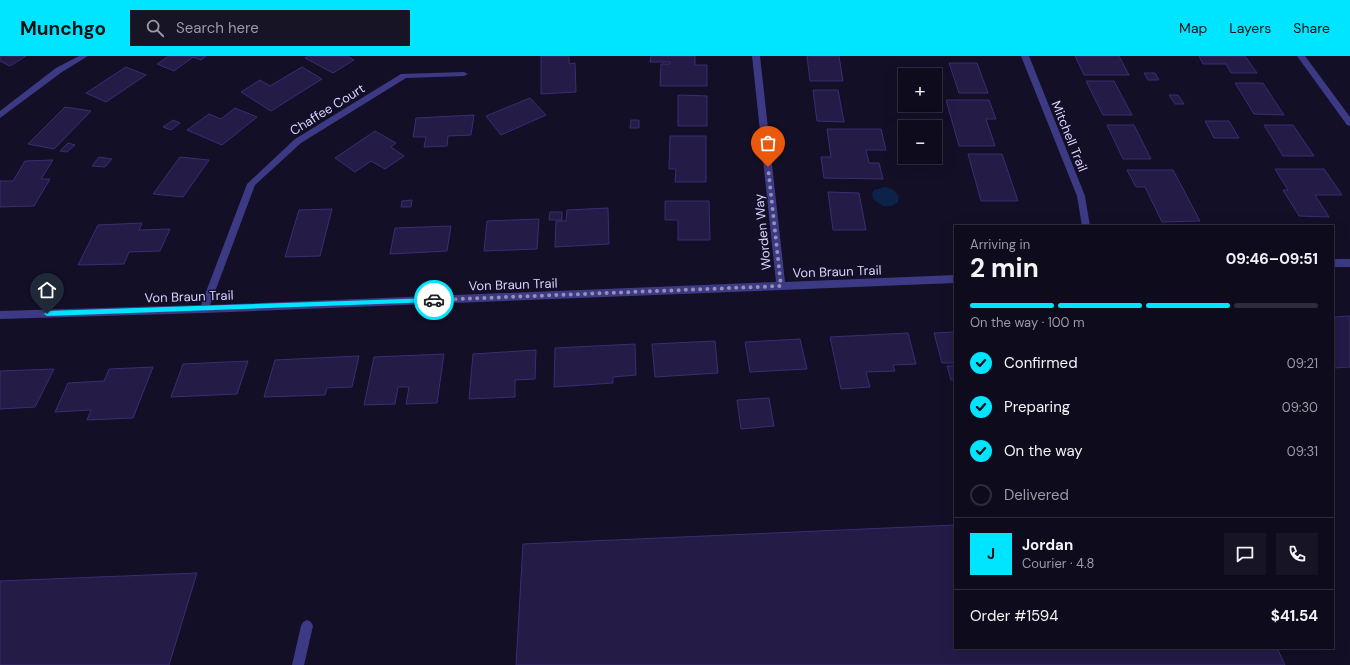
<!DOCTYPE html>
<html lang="en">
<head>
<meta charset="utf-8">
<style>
	:root { --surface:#0e0b1c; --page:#171425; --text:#f1f3f6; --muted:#9b9ba3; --line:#2e2b3b; --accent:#00e5ff }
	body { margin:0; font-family:"DM Sans",sans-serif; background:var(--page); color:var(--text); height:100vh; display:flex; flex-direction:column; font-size:15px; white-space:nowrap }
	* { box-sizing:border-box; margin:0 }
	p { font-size:13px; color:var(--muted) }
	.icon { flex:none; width:22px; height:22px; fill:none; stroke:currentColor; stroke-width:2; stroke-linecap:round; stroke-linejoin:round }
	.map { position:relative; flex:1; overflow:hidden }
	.drawer { position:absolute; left:954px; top:169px; width:380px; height:424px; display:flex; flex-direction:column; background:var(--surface); border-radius:0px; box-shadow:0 4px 16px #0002,0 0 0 1px var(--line) }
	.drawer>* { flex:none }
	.tools { position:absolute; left:898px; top:12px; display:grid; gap:8px }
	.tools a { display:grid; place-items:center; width:44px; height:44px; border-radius:0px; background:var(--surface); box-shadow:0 4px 16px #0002,0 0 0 1px var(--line); font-size:20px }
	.pin { position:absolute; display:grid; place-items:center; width:34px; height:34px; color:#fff; margin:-41px -17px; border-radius:50% 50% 50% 0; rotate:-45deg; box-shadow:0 0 4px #0007 }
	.pin .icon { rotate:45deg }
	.courier { position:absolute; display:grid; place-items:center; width:40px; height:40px; margin:-20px; border:3px solid #00e5ff; border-radius:50%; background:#fff; color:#222; box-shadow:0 1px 5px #0007 }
	.overview em { font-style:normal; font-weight:700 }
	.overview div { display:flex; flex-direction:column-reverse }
	.overview { display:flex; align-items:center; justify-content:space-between; height:68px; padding:0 16px }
	h1 { font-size:26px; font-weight:700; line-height:30px }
	.bar { display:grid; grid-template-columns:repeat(4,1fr); gap:6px 4px; align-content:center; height:48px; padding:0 16px }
	.bar i { height:5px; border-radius:3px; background:var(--line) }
	.bar .selected { background:var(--accent) }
	.bar p { grid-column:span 4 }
	.line { display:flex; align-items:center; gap:10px; padding:0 16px; border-top:1px solid var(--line) }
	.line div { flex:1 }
	.round { display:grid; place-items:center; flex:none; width:42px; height:42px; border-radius:0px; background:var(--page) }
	ol { padding:0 16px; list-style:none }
	li { display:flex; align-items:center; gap:12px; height:44px }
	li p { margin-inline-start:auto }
	li .icon { padding:4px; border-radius:50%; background:var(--accent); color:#111; stroke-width:4 }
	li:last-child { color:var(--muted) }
	li i { width:22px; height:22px; border:2px solid var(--line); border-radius:50% }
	header { display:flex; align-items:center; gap:24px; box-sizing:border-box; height:56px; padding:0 20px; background:var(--accent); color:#111 }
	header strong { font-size:19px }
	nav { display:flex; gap:22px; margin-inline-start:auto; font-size:14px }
	.search { width:280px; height:36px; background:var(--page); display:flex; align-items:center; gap:10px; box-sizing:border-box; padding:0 14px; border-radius:0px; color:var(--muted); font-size:15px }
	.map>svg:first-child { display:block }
	.water { fill:#0c2248 }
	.building { fill:#241b47; stroke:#3b2d73 }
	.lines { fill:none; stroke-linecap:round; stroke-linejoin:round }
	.minor { fill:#3d3a85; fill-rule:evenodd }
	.route { fill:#00e5ff }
	.done { stroke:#948fb3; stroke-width:4; stroke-dasharray:0 7.2 }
	.labels { text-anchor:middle; stroke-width:3; stroke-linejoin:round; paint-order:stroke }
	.street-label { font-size:13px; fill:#d9d4ff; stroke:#130f26 }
</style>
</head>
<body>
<header>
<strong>Munchgo</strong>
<div class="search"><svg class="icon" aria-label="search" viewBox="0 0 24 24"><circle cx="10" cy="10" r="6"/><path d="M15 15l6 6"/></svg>Search here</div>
<nav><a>Map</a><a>Layers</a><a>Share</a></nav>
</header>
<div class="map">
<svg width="1350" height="609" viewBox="0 0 1350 609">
	<rect width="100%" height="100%" fill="#130f26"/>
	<path class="water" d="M885,131L894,134L899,140L898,146L892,150H883L873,143L872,137L874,134Z"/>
	<g class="building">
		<path d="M0,0H26L10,10L0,5Z"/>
		<path d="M169,0H206L201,4L193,1L174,15L157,8Z"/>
		<path d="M309,0H349L348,1L354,4L333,17L305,2Z"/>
		<path d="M541,0H569V8L575,7L576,36L541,38Z"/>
		<path d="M651,0H695V9H707V30H660L661,8H670V6H650Z"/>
		<path d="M807,0H839L843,25H810Z"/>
		<path d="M1075,0H1119L1129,19H1084Z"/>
		<path d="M1199,0H1245L1257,17H1231L1226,8H1203Z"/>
		<path d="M949,7H977L988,37H959Z"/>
		<path d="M126,11L146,19L106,46L86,37Z"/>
		<path d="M302,11L322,23L271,55L241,36L260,24L270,30Z"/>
		<path d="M1144,17H1155L1159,24H1148Z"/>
		<path d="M1086,25H1114L1132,59H1103Z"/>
		<path d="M1235,27H1263L1284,59L1254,58Z"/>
		<path d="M813,34H838L844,66L817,65Z"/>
		<path d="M678,39L707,40V70H678Z"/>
		<path d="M1169,39H1178L1184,48H1175Z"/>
		<path d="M530,42L546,59L501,79L486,60Z"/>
		<path d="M946,44H989L996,63H986L995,90H959Z"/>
		<path d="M65,51L91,55L54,93L28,88Z"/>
		<path d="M235,52L257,61L222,89L187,74L209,58L221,63Z"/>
		<path d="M474,59L471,79L448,80L447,90L424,91L426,81H413L416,62Z"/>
		<path d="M173,64L180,67L171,74L163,71Z"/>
		<path d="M631,64H639V72H630Z"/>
		<path d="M1205,65H1229L1239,82H1214Z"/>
		<path d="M1107,69H1134L1151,103H1123Z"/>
		<path d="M1264,69H1293L1314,100H1283Z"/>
		<path d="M827,73H881L886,94H866L869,107H879L883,123L824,122L821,101H831Z"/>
		<path d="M375,75L396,87L391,91L404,100L385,113L371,105L355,116L335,102Z"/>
		<path d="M670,80H706V126H675L676,113H669Z"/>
		<path d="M68,87L75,89L67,96L60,95Z"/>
		<path d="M968,98H1002L1018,145H981Z"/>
		<path d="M99,101L112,103L105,111L92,110Z"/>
		<path d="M180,101L209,104L183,141L153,138Z"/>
		<path d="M53,104L41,123H50L34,150L0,151V125H13L25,105Z"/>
		<path d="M1275,113H1324L1342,139H1315L1329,161L1299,160L1283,134H1288Z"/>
		<path d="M1127,114H1173L1200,165L1162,166L1145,131H1136Z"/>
		<path d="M828,136L859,137L866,174H833Z"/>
		<path d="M412,144L411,151H401L402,145Z"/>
		<path d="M665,145H709L710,184H678V164H665Z"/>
		<path d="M608,152L609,188L555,191L556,165H566L567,154Z"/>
		<path d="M332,153L320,200L285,201L299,154Z"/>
		<path d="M550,156H562V164H549Z"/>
		<path d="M539,163L537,193L484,195L487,165Z"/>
		<path d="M142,167L139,174L170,173L160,195L129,196L124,208L78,209L98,169Z"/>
		<path d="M451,170L447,195L390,198L395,172Z"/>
		<path d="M1350,260V311L1333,312V261Z"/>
		<path d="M955,276V307H942L934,277Z"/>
		<path d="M908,277L916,308L893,309L895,315L866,316L870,331L841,333L830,281Z"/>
		<path d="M800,283L807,313L750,316L745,286Z"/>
		<path d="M715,285L718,317L655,321L652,288Z"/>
		<path d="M635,288L636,319L613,321V327L554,331L555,292Z"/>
		<path d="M536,294L535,323L515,324V341L469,343L473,298Z"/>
		<path d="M444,298L437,347L406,348L409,331H398L395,348L364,349L374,301Z"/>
		<path d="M359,300L352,331L327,332L325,339L264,341L275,304Z"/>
		<path d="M248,305L237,338L171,341L183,308Z"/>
		<path d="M947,310H955V324H951Z"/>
		<path d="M153,311L133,362L87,364L91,354L55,356L68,327L104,325L109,313Z"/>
		<path d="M54,313L35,351L0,353V315Z"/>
		<path d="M769,342L774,370L741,373L737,344Z"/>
		<path d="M955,469V592H1277L1285,609H516L523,488Z"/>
		<path d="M197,517L169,609H0V525Z"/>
	</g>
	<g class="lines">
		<g class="minor">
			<path d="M79,0H88L62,16L0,62V55L56,12Z"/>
			<path d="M752,0H760L785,226L955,219V227L204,257L0,263V255L201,249L247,128L295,83L401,18L464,16L468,18L464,20L406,22L301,87L255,129L210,249L776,226Z"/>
			<path d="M1021,0H1029L1085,140L1090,170H1082L1077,140Z"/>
			<path d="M1297,0H1305L1350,61V70L1347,69Z"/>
			<rect x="1333" y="203" width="17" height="8"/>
			<path d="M307,564L311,566L313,570L304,609H292L301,570L303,566Z"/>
		</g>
	</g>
	<path class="route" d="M434,242L437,244L434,246L47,260L44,258L47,255Z"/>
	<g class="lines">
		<path class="done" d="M434,244L781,230L768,111"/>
	</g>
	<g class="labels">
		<g class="street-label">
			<text transform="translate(327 53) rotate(-32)" y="5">Chaffee Court</text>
			<text transform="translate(1070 80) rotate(68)" y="5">Mitchell Trail</text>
			<text transform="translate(762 176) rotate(-96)" y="5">Worden Way</text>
			<text transform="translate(837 215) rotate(-2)" y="5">Von Braun Trail</text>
			<text transform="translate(513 228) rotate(-2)" y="5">Von Braun Trail</text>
			<text transform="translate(189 240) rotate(-2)" y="5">Von Braun Trail</text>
		</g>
	</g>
</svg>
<div class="tools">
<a>+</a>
<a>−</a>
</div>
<div class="pin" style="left:768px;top:111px;background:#ea580c"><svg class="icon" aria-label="bag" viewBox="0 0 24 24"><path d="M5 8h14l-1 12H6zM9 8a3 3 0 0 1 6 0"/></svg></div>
<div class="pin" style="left:47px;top:258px;background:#1f2937"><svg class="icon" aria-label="home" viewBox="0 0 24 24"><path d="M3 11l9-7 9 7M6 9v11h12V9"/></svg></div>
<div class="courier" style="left:434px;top:244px"><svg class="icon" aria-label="car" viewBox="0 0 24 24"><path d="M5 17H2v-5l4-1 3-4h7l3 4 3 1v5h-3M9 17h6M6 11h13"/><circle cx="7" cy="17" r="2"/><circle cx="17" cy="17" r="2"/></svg></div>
<section class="drawer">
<div class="overview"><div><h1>2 min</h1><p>Arriving in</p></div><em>09:46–09:51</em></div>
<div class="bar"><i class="selected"></i><i class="selected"></i><i class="selected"></i><i></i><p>On the way · 100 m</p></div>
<ol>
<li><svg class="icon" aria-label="check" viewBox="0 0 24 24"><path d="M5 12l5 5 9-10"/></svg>Confirmed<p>09:21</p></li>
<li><svg class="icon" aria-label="check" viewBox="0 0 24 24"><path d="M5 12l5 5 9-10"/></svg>Preparing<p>09:30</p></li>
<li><svg class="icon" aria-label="check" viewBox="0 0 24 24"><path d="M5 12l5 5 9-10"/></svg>On the way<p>09:31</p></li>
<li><i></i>Delivered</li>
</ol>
<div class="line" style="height:72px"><b class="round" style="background:var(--accent);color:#111">J</b><div><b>Jordan</b><p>Courier · 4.8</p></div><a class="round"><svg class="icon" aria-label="chat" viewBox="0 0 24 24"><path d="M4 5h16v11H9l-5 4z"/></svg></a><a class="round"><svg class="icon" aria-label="phone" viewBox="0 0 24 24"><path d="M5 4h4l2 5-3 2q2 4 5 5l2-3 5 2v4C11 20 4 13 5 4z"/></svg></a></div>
<div class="line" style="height:52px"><div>Order #1594</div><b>$41.54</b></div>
</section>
</div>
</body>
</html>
